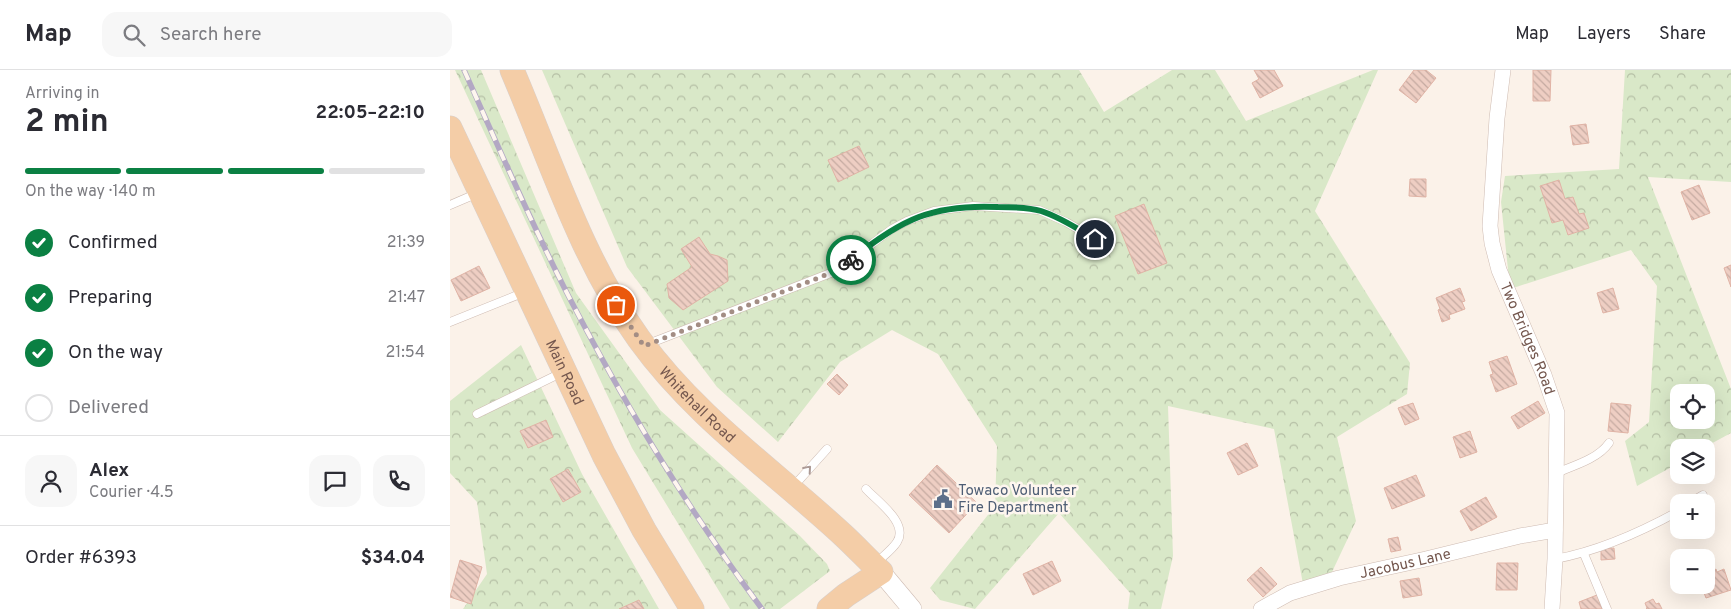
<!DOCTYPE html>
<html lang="en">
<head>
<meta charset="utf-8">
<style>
	:root { --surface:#fff; --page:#f7f7f7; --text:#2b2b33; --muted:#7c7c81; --line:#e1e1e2; --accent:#0b8043 }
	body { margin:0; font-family:Overpass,sans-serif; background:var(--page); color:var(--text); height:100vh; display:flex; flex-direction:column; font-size:19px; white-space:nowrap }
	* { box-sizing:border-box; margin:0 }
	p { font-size:16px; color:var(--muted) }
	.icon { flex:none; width:28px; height:28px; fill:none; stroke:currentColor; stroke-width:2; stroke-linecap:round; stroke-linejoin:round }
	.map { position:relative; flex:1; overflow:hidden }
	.sheet { display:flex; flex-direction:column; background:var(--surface); width:450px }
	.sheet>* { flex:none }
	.fabs { position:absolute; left:1220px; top:314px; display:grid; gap:10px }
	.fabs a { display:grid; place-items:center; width:45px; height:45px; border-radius:10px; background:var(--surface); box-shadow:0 5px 20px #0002; font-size:25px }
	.pin { position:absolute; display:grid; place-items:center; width:42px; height:42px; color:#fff; margin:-21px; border:2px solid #fff; border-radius:50%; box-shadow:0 1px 5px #0007 }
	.courier { position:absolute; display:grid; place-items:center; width:50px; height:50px; margin:-25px; border:4px solid #0b8043; border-radius:50%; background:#fff; color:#222; box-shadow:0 1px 6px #0007 }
	.head em { font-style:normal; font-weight:700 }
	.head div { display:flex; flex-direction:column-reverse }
	.head { display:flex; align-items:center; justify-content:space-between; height:85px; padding:0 25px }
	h1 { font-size:32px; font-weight:700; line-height:38px }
	.bar { display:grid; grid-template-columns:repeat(4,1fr); gap:8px 5px; align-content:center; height:60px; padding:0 25px }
	.bar i { height:6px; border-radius:4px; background:var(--line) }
	.bar .on { background:var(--accent) }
	.bar p { grid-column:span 4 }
	.line { display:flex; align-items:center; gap:12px; padding:0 25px; border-top:1px solid var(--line) }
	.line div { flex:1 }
	.round { display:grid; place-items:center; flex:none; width:52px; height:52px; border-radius:15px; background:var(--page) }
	ol { padding:0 25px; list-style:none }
	li { display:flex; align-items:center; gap:15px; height:55px }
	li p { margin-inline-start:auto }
	li .icon { padding:5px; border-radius:50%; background:var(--accent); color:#fff; stroke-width:4 }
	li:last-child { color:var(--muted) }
	li i { width:28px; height:28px; border:2px solid var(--line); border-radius:50% }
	header { display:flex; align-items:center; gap:30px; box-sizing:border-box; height:70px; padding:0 25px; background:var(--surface); border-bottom:1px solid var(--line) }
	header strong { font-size:24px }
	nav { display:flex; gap:28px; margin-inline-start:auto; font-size:18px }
	.search { width:350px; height:45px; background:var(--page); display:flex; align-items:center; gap:12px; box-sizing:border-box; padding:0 18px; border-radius:15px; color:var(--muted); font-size:19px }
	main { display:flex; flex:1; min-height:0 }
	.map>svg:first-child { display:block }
	.forest { fill:url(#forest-crowns); fill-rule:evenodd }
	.building { fill:url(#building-back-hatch); stroke:#e0b3a5 }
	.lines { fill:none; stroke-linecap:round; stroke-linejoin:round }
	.service-casing { stroke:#cebbb2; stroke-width:9 }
	.minor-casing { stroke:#cebbb2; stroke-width:16 }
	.tertiary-casing { stroke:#cebbb2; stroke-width:20 }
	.primary-casing { stroke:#d8d0cd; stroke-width:25 }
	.service { stroke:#fff; stroke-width:8 }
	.minor { stroke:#fff; stroke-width:15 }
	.tertiary { stroke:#fff; stroke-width:19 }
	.primary { stroke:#f4cda7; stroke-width:24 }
	.rail-casing { stroke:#b3a8c4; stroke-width:5.5 }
	.rail { stroke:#fef6ef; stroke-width:4; stroke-dasharray:11; stroke-linecap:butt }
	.oneway { stroke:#ac9a95 }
	.done { stroke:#a38d84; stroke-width:5; stroke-dasharray:0 9 }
	.route { stroke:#0b8043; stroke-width:6 }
	.labels { text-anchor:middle; stroke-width:5; stroke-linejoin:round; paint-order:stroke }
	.street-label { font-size:15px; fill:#74574e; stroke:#fef6ef }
	.service-label { font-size:15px; fill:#4e5e75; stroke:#fef6ef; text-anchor:start }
</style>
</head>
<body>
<header>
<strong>Map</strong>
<div class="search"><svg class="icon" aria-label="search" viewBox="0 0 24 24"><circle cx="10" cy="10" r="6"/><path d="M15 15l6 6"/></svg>Search here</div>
<nav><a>Map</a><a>Layers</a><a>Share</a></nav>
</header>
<main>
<section class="sheet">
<div class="head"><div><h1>2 min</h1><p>Arriving in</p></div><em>22:05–22:10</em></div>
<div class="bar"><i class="on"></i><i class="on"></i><i class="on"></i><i></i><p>On the way · 140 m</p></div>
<ol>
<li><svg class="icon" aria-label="check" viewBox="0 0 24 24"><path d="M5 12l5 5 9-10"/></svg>Confirmed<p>21:39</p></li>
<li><svg class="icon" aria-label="check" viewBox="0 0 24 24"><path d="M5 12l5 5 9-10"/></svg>Preparing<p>21:47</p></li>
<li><svg class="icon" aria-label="check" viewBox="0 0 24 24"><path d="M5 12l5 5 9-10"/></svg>On the way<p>21:54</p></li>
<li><i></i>Delivered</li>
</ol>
<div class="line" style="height:90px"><a class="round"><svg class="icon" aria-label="person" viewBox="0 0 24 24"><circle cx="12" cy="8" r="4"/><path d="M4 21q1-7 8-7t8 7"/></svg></a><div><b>Alex</b><p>Courier · 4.5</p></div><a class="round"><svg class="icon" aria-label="chat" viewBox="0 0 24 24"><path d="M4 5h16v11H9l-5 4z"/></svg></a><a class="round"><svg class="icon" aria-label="phone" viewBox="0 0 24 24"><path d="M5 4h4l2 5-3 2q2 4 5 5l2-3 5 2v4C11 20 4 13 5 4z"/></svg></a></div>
<div class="line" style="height:65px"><div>Order #6393</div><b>$34.04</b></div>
</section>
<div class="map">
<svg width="1281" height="539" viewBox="0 0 1281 539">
	<defs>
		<pattern id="forest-crowns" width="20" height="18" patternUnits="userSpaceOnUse" patternTransform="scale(1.25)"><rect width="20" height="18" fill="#d9e8c8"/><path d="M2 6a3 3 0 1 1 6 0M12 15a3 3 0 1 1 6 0" fill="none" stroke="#b5bfa5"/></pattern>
		<pattern id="building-back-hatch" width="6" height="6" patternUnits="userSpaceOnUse" patternTransform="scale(1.25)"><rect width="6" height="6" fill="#eecec3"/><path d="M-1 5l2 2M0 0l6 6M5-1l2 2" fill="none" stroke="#c5aaa1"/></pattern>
	</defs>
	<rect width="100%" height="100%" fill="#fbf2e9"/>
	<g class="forest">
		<path d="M5,0H31L126,223L210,340L350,466L377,494L380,501L330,539H280L182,378Z"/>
		<path d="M92,0H629L654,42L722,0H765L796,51L923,0H928L865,141L960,293L957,324L887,367L906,451L882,502L853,514L824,359L718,336L723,486L711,539H678L680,523L609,443L525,539L490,530L480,518L545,436L547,376L488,284L442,260L390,292L328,372L267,317L177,197Z"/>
		<path d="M1175,0H1281V112L1198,107L1281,319V363L1255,377L1229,378V393L1187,416L1175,371L1199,352L1207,216L1181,180L1060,219L1051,132L1055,106L1169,99ZM1229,322H1256V350H1229Z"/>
		<path d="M71,275L132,404L209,539H13L37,504L27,432L0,403V331Z"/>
	</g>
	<g class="building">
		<path d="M804,0H824L833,16L810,28L802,13L809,9Z"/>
		<path d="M964,0H976L986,8L966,33L949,20Z"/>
		<path d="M1083,0H1101L1100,31H1083Z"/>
		<path d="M1136,54L1139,73L1123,75L1120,56Z"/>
		<path d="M409,76L419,97L388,112L378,90Z"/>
		<path d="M960,109H976V127L959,126Z"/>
		<path d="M1109,110L1115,129L1123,127L1129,144L1134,143L1139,158L1118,165L1113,150L1102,153L1090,116Z"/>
		<path d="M1249,115L1260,143L1242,150L1231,122Z"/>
		<path d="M694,134L717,193L688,204L665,146Z"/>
		<path d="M249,167L260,184L268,186L277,190L278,211L233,240L219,228L217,214L242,197L231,179Z"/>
		<path d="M1281,195V217L1274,198Z"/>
		<path d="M29,196L40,218L11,231L1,210Z"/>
		<path d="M1010,218L1015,231L1012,232L1015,239L999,245L1000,249L992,252L988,240L990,239L986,228Z"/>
		<path d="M1163,218L1169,239L1153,243L1147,223Z"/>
		<path d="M1057,286L1067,314L1046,322L1040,305L1043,304L1039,292Z"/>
		<path d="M387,304L398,315L389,325L377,314Z"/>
		<path d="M1088,331L1095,343L1068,359L1061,347Z"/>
		<path d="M963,333L969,349L955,355L948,338Z"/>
		<path d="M1161,333L1181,335L1178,363L1158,361Z"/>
		<path d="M96,350L103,367L78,378L70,361Z"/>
		<path d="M1020,361L1027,382L1010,388L1003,367Z"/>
		<path d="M797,373L808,396L788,405L777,383Z"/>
		<path d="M487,395L527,433L499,463L459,425Z"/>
		<path d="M118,399L131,422L113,432L100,409Z"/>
		<path d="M966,405L975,426L942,439L934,418Z"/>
		<path d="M1036,427L1047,447L1021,461L1010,441Z"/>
		<path d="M948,467L951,480L941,482L938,469Z"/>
		<path d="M1164,478L1165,489L1151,490V479Z"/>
		<path d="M10,490L32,497L21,534L0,527Z"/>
		<path d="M602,491L611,511L583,525L573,504Z"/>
		<path d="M1047,493H1068L1067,520H1046Z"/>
		<path d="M811,497L827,514L813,527L797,510Z"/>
		<path d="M1266,499L1267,502L1274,499L1281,520L1256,528L1251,515H1256V505Z"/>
		<path d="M969,508L972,525L953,528L950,511Z"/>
		<path d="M1147,525L1152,539H1131L1129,532Z"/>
		<path d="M1203,529L1206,534L1209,533L1212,539H1196L1197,538L1195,533Z"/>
		<path d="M189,530L194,539H169Z"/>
	</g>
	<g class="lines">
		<g class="service-casing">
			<g id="service">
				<path d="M0,135L28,123"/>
				<path d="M0,252L75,222"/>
				<path d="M198,274L391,199L423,173L442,159L457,151L484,141L523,136L589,140L616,152L645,169"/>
				<path d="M27,344L113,302"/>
				<path d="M1106,403C1123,396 1148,389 1159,373"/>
				<path d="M342,418L377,379"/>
				<path d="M416,419C428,432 459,453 447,472C442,480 432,487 425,494"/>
				<path d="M1241,432L1253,425"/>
				<path d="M1134,484L1157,539"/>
				<path d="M1105,489C1149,481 1189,463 1229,441"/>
			</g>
		</g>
		<g class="minor-casing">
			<g id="minor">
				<path id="s1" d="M1053,0L1047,48L1040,156L1042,173L1049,200L1094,305L1107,343L1105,489L1102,539"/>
				<path id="s2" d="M811,539L840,523L889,508L976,489L1070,466L1105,460"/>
			</g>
		</g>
		<g class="tertiary-casing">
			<path id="tertiary" d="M431,502L462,539"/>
		</g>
		<g class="primary-casing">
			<g id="primary">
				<path id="s3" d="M62,0C101,91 131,188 189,269C245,347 324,401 393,465C406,477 418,490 431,502L396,525L379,539"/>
				<path id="s4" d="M0,58L154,385L194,460L242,539"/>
			</g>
		</g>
		<use href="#service" class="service"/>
		<use href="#minor" class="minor"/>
		<use href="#tertiary" class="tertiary"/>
		<use href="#primary" class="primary"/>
		<g class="rail-casing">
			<path id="rail" d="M14,0C48,76 81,153 119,227C175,335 239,441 312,539"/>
		</g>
		<use href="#rail" class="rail"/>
	</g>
	<defs><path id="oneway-chevron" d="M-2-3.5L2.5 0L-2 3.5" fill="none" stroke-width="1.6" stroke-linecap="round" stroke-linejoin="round" transform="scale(1.25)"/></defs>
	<use class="oneway" href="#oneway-chevron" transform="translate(358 399) rotate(-49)"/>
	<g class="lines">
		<path class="done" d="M166,235L194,276L391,199L401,190"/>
		<path class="route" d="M401,190C451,149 483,134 548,137C562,137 578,137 591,141C610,147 628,159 645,169"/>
	</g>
	<defs>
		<g id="civic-bare" transform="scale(1.5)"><path d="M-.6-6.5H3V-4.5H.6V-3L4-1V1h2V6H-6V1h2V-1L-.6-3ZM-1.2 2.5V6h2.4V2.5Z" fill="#5c6f8a" stroke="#fef6ef" stroke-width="2.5" paint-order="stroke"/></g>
	</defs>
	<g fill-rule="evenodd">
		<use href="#civic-bare" x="493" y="429"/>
	</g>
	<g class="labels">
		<g class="street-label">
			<text dy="5" stroke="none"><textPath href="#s1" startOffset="276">Two Bridges Road</textPath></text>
			<text dy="5" stroke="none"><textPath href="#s4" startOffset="270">Main Road</textPath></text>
			<text dy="5" stroke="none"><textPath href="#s3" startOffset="386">Whitehall Road</textPath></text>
			<text dy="5" stroke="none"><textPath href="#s2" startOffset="152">Jacobus Lane</textPath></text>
		</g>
		<g class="service-label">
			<text x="508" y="425">Towaco Volunteer<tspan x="508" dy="17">Fire Department</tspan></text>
		</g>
	</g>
</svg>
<div class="fabs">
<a><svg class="icon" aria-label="locate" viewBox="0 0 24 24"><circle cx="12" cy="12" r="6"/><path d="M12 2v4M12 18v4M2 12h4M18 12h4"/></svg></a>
<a><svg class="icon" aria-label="layers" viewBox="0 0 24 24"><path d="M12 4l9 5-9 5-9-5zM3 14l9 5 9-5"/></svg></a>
<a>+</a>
<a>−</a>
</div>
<div class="pin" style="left:166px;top:235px;background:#ea580c"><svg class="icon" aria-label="bag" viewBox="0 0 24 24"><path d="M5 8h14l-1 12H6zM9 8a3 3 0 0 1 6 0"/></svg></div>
<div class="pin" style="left:645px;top:169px;background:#1f2937"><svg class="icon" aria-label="home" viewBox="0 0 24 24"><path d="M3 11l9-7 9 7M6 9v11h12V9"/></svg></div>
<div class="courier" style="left:401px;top:190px"><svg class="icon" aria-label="bike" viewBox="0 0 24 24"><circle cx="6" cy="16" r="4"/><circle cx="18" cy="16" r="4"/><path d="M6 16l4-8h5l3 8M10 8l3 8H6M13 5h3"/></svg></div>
</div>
</main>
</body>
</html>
